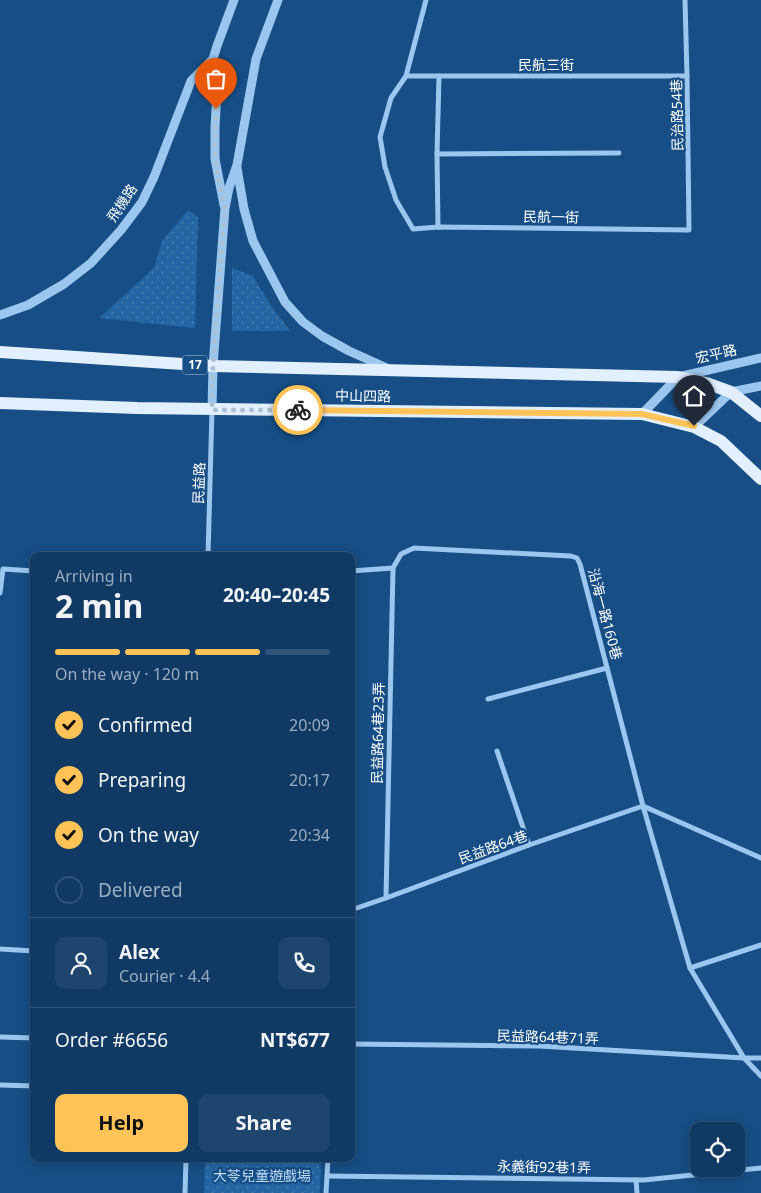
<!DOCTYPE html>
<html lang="en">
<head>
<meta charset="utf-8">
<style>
	:root { --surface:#103a64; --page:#1e456d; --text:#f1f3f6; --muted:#9cadbf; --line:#305478; --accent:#ffc357 }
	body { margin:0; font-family:"Noto Sans","Noto Sans TC",sans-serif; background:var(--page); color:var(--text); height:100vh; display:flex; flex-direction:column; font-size:19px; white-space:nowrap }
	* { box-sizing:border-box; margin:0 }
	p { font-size:16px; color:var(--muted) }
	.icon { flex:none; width:28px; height:28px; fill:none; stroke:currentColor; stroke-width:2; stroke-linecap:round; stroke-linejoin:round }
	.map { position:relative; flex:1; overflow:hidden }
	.drawer { position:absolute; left:30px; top:552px; width:325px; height:610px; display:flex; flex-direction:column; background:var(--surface); border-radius:10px; box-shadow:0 2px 12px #0003,0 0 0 1px var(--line) }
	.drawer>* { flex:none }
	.buttons { position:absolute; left:690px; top:1122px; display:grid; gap:10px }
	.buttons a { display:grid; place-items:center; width:55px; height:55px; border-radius:10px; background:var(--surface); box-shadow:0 2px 12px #0003,0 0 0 1px var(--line); font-size:25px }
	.pin { position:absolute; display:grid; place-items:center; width:42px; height:42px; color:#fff; margin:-51px -21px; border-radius:50% 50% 50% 0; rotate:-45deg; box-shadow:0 0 5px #0007 }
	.pin .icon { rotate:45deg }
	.courier { position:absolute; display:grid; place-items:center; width:50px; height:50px; margin:-25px; border:4px solid #ffc357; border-radius:50%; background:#fff; color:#222; box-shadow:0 1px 6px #0007 }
	.head em { font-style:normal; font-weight:700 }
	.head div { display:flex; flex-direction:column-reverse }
	.head { display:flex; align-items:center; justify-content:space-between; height:85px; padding:0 25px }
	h1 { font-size:32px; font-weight:700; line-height:38px }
	.bar { display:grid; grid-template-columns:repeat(4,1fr); gap:8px 5px; align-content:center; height:60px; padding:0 25px }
	.bar i { height:6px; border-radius:4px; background:var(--line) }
	.bar .on { background:var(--accent) }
	.bar p { grid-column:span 4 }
	.line { display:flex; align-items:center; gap:12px; padding:0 25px; border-top:1px solid var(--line) }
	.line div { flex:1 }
	.round { display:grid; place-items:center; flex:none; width:52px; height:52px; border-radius:10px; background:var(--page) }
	ol { padding:0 25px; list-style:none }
	li { display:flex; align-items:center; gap:15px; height:55px }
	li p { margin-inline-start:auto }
	li .icon { padding:5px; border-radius:50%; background:var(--accent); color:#111; stroke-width:4 }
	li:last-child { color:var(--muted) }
	li i { width:28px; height:28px; border:2px solid var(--line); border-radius:50% }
	.action { display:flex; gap:10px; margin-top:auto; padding:10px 25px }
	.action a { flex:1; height:58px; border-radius:10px; background:var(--accent); color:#111; font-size:20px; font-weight:700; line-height:58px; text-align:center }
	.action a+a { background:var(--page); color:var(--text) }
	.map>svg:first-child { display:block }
	.grass { fill:url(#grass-dots) }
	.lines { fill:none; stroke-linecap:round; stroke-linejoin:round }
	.minor { stroke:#9bc6ed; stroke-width:5 }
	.tertiary { stroke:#9bc6ed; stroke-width:9 }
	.primary { stroke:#e1efff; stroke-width:12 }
	.done { stroke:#adc1d4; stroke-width:5; stroke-dasharray:0 9 }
	.route { stroke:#ffc357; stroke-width:6 }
	.labels { text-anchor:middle; stroke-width:4.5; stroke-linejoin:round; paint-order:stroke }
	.shield { fill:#164e85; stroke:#b9cada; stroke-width:1 }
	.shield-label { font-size:12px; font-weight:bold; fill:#fff }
	.street-label { font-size:14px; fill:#fff; stroke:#164e85 }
	.park-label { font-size:14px; fill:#c0defa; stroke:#164e85 }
</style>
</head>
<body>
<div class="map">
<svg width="761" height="1193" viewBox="0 0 761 1193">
	<defs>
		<pattern id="grass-dots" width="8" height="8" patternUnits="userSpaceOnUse" patternTransform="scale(1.25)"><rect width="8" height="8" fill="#2466a3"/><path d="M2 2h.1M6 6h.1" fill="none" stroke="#457db1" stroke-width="1.8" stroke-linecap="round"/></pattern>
	</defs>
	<rect width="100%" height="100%" fill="#164e85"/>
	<g class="grass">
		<path d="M188,210L198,217L195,328L99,318L154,268L162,241Z"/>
		<path d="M232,268L253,276L268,301L290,331H232Z"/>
		<path d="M205,1159H321L320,1193H204Z"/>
	</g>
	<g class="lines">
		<g class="minor">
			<path d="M426,0L406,76L391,98L380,137L385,167L396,200L413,229L438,227L689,230L687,76L685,0"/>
			<path d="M406,76H687"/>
			<path d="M437,154L619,153"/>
			<path d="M438,227L437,154L439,76"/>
			<path d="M208,556L212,410"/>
			<path d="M351,571L393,568"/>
			<path d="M0,593L3,569L34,571"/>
			<path d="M488,699L607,668"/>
			<path d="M497,751L529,845"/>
			<path d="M386,898L393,568L401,554L414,548L571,556L577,558L580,564L643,806L690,968L744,1058L761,1076"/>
			<path d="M351,910L386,898L529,845L643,806L761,858"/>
			<path d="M0,949L34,951"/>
			<path d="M690,968L761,945"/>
			<path d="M0,1037L34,1038"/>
			<path d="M351,1044L539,1046L744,1058H761"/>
			<path d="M0,1085L34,1086"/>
			<path d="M327,1176L644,1180L761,1168"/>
			<path d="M636,1180L637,1193"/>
			<path d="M185,1193L186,1159"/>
			<path d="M326,1193L328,1159"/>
		</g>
		<g class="tertiary">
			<path d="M237,168L244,209L253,241L285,302L303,322L322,336L349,351L387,368"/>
			<path d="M224,205L215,159V127L217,91L213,59L217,46L234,0"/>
			<path d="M0,315L28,305L64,284L91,263L121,230L142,202L154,177L191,81L213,59"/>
			<path d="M212,410L213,366L225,208L229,188L237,165L256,59L278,0"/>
			<path d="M642,414L678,377L761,358"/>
			<path d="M694,427L731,392L761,386"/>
		</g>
		<g class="primary">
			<path d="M0,352L213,366L678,377L706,383L731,392L761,416"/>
			<path d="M0,403L137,408L642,414L694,427L721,441L761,479"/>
		</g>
	</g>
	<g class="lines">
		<path class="done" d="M216,109L215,159L225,208L213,366L212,410H298"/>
		<path class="route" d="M298,410L642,414L694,426"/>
	</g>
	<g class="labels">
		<rect class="shield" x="182.5" y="355.5" width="25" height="19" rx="4"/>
		<g class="shield-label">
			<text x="195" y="369">17</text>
		</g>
		<g class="street-label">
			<text x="546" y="70">民航三街</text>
			<text transform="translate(677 115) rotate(-91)" y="5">民治路54巷</text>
			<text transform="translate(122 203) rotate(-56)" y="5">飛機路</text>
			<text transform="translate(551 217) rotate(1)" y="5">民航一街</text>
			<text transform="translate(716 354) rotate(-13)" y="5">宏平路</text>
			<text transform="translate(363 396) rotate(1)" y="5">中山四路</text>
			<text transform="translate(199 483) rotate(-88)" y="5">民益路</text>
			<text transform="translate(605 614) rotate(75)" y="5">沿海一路160巷</text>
			<text transform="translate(378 733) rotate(-89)" y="5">民益路64巷23弄</text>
			<text transform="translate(493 847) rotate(-20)" y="5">民益路64巷</text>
			<text transform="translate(548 1037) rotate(2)" y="5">民益路64巷71弄</text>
			<text transform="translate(544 1167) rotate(1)" y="5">永義街92巷1弄</text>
		</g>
		<g class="park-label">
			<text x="262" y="1181">大苓兒童遊戲場</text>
		</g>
	</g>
</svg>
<div class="buttons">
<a><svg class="icon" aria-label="locate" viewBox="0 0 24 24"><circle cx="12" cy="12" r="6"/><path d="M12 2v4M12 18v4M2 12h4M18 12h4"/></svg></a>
</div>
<div class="pin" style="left:216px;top:109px;background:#ea580c"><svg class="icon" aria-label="bag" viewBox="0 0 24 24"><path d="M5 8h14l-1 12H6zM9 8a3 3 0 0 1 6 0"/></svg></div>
<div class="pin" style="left:694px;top:426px;background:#1f2937"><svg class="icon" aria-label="home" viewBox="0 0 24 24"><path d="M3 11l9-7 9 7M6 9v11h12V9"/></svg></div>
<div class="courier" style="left:298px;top:410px"><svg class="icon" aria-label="bike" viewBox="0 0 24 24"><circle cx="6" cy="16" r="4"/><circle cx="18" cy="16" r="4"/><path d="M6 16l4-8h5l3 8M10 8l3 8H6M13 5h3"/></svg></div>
<section class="drawer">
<div class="head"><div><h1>2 min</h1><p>Arriving in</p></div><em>20:40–20:45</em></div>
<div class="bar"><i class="on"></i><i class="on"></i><i class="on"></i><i></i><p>On the way · 120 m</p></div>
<ol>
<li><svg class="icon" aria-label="check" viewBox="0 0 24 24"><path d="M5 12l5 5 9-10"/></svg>Confirmed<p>20:09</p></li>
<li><svg class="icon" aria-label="check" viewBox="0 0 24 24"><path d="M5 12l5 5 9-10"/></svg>Preparing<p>20:17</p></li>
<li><svg class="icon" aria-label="check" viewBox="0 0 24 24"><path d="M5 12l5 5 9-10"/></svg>On the way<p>20:34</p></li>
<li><i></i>Delivered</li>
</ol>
<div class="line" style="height:90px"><a class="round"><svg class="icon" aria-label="person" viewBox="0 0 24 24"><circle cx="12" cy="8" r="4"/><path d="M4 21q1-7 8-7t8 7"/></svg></a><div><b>Alex</b><p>Courier · 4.4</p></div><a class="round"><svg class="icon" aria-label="phone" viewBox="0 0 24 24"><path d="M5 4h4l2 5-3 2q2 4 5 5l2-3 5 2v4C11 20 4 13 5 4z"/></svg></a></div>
<div class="line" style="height:65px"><div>Order #6656</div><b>NT$677</b></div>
<div class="action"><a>Help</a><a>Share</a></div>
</section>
</div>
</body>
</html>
